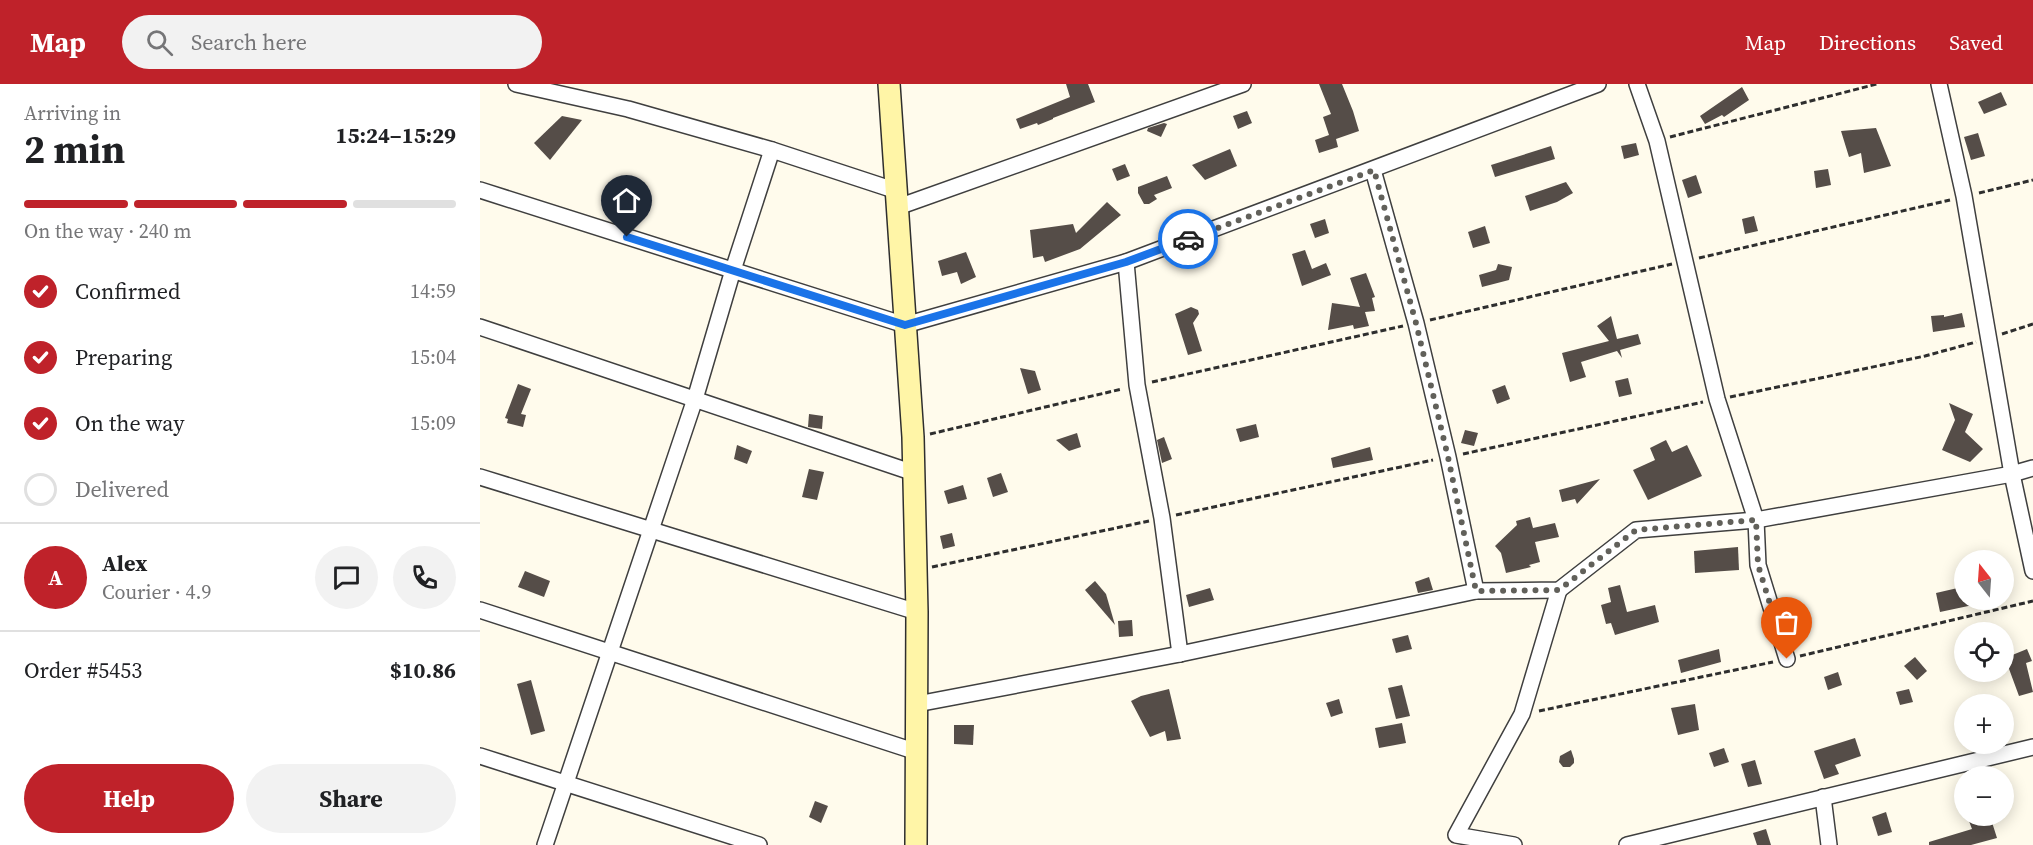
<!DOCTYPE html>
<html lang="en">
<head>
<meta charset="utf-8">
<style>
	:root { --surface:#fff; --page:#f2f2f2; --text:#202124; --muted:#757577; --line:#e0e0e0; --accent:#bf222a }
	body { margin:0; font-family:"Source Serif 4",serif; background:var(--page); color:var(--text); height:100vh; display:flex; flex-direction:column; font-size:22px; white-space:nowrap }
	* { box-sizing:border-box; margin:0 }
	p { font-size:20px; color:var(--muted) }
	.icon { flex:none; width:33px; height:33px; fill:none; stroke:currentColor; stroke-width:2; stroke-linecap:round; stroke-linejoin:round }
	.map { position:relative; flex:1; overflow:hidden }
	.sheet { display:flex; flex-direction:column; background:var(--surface); width:480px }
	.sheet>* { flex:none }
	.needle { width:39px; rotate:343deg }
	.controls { position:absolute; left:1474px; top:466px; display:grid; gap:12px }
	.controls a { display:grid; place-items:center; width:60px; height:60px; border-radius:50%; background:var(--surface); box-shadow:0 3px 15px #0003; font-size:30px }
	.pin { position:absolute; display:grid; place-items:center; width:51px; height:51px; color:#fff; margin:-62px -26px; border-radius:50% 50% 50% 0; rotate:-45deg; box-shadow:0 0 6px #0007 }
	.pin .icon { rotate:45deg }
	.courier { position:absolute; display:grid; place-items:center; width:60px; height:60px; margin:-30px; border:4px solid #1a73e8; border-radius:50%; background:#fff; color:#222; box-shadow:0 2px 8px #0007 }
	.head em { font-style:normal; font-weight:700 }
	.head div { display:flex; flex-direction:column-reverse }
	.head { display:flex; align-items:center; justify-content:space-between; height:102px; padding:0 24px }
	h1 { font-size:39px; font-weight:700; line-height:45px }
	.bar { display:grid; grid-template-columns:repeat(4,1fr); gap:9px 6px; align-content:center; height:72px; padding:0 24px }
	.bar i { height:8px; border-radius:4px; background:var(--line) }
	.bar .current { background:var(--accent) }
	.bar p { grid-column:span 4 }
	.line { display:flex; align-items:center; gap:15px; padding:0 24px; border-top:2px solid var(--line) }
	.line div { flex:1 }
	.round { display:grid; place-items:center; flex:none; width:63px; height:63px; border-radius:32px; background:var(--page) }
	ol { padding:0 24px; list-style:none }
	li { display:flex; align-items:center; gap:18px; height:66px }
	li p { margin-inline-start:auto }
	li .icon { padding:6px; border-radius:50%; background:var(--accent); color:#fff; stroke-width:4 }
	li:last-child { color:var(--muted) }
	li i { width:33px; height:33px; border:3px solid var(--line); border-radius:50% }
	.button { display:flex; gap:12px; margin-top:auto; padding:12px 24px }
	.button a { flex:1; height:69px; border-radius:36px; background:var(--accent); color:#fff; font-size:24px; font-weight:700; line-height:69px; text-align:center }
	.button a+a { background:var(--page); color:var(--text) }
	header { display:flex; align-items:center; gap:36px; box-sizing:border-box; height:84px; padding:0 30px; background:var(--accent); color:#fff }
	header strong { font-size:28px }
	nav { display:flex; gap:33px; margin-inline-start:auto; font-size:21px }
	.search { width:420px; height:54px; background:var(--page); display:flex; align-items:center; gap:15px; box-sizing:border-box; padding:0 21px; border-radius:33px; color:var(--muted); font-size:22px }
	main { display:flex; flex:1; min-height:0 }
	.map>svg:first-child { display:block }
	.building { fill:#554d48 }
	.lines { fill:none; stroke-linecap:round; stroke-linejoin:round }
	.street-casing { stroke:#3f3f3f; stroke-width:18 }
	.secondary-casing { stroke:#2e2e2e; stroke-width:24 }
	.path { stroke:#2e2e2e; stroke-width:3; stroke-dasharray:6 3; stroke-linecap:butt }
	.street { stroke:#fff; stroke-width:15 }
	.secondary { stroke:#fff5a7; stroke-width:21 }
	.done { stroke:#61605a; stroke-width:6; stroke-dasharray:0 10.8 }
	.route { stroke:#1a73e8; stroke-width:8 }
</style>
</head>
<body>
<header>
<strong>Map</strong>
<div class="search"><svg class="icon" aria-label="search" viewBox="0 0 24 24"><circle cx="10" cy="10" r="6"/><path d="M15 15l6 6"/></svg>Search here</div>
<nav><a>Map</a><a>Directions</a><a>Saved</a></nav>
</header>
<main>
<section class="sheet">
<div class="head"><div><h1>2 min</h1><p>Arriving in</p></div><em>15:24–15:29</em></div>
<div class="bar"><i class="current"></i><i class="current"></i><i class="current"></i><i></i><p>On the way · 240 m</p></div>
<ol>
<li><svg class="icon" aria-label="check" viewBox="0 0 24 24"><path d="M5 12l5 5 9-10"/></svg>Confirmed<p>14:59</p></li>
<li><svg class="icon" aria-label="check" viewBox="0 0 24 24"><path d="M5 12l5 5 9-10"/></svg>Preparing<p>15:04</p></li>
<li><svg class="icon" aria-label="check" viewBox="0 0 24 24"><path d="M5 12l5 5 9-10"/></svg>On the way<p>15:09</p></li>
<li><i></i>Delivered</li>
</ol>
<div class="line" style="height:108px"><b class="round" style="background:var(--accent);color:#fff">A</b><div><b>Alex</b><p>Courier · 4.9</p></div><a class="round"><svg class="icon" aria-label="chat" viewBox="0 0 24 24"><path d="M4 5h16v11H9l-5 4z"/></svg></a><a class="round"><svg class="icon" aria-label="phone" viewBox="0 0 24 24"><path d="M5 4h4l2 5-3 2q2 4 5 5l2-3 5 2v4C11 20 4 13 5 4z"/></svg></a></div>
<div class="line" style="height:78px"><div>Order #5453</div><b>$10.86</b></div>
<div class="button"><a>Help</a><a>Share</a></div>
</section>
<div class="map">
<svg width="1553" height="761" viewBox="0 0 1553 761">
	<rect width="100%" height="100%" fill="#fffbec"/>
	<g class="building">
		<path d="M586,0H608L615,18L573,34V35L558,41L557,39L540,45L536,35L590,13Z"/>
		<path d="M839,0H862L873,27L879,47L856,55L858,63L839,69L835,56L849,51L843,33L851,30Z"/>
		<path d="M1262,3L1269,16L1244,33L1242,31L1225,40L1220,32Z"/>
		<path d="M1521,8L1527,21L1504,30L1498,18Z"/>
		<path d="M767,27L772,39L758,45L753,32Z"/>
		<path d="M82,32L102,36L70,76L54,59Z"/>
		<path d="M684,39L687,40L681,53L667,47L668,44Z"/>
		<path d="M1396,44L1411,82L1384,89L1381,69L1369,73L1361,47Z"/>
		<path d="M1498,49L1505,72L1491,76L1484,53Z"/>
		<path d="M1156,59L1159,71L1144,75L1141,62Z"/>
		<path d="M1071,62L1075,75L1015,93L1011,81Z"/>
		<path d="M750,65L757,82L725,96L712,81Z"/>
		<path d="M645,80L650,92L637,97L632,85Z"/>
		<path d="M1348,85L1351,101L1336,104L1334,87Z"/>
		<path d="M1216,91L1222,109L1208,114L1202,96Z"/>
		<path d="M687,92L692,104L674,111L677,115L669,120H664L658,109V103Z"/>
		<path d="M1086,98L1093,109L1077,118L1050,127L1045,112Z"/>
		<path d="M627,118L641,131L600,165L565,178L563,172L553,174L550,146L593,140L596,149Z"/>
		<path d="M1274,132L1278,147L1265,150L1262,135Z"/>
		<path d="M845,135L849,149L835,154L830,140Z"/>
		<path d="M1005,142L1010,159L993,164L988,148Z"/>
		<path d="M825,166L832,185L846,179L851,191L822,202L812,170Z"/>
		<path d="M486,168L496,193L481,200L477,188L462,192L458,177Z"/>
		<path d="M1018,180L1032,183L1029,196L1002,203L999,191L1016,186Z"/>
		<path d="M886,189L895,213L892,214L895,227L885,228L889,242L874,245L873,241L848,246L852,219L880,223L870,194Z"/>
		<path d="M711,223L718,226L719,230L713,239L722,267L708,271L695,230Z"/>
		<path d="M1482,229L1485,243L1453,248L1451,232L1464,231V233Z"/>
		<path d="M1131,232L1137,255L1158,250L1161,260L1140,266L1142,274L1137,267L1101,278L1106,293L1090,298L1082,269L1129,257L1117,242Z"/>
		<path d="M540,284L555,287L561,306L548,310Z"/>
		<path d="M1148,294L1152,310L1139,313L1135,297Z"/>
		<path d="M38,300L51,305L41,330L46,331L43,343L27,339L28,335L25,334Z"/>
		<path d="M1025,301L1030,315L1017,320L1012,306Z"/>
		<path d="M1469,319L1493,330L1485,348L1503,365L1490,378L1462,366L1475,336Z"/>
		<path d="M329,330L343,332L342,345L328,343Z"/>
		<path d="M776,340L779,353L760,358L756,345Z"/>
		<path d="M985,346L998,349L994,362L981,359Z"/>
		<path d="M597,349L601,363L589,367L576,356Z"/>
		<path d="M684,353L692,375L682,379L677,356Z"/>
		<path d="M1186,356L1192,368L1207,361L1222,392L1168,416L1153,386L1175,376L1170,364Z"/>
		<path d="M257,361L272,367L267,380L254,375Z"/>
		<path d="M890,363L893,376L853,384L851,374Z"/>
		<path d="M329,385L344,388L337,416L322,413Z"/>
		<path d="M521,389L528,408L513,413L507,394Z"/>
		<path d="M1120,395L1097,420L1095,415L1082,418L1079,406Z"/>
		<path d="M483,401L487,415L468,420L464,407Z"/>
		<path d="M1050,433L1053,444L1075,439L1079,453L1055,458L1060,478L1049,481L1051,483L1026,489L1021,469L1015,462L1037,441L1036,437Z"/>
		<path d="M472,449L475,462L463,465L460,452Z"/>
		<path d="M1258,463L1259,486L1215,489L1214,467Z"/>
		<path d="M45,487L70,497L64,513L38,503Z"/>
		<path d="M949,493L953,506L938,509L935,498Z"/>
		<path d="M615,497L626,510L635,541L605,506Z"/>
		<path d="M1140,501L1147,528L1175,521L1179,538L1135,551L1131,539L1126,540L1121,521L1131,518L1128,504Z"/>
		<path d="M1482,503L1485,509V516H1490L1493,521L1460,528L1456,509Z"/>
		<path d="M730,504L734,516L709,523L706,511Z"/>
		<path d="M652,536L653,552L639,553L638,537Z"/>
		<path d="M928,551L932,565L916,569L912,555Z"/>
		<path d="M1239,565L1241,578L1201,589L1198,576Z"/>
		<path d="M1547,565L1552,577L1546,579L1553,608L1539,612L1525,574Z"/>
		<path d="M1435,573L1447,587L1437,596L1424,582Z"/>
		<path d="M1358,588L1362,601L1348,606L1344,593Z"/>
		<path d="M51,596L65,647L51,651L37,600Z"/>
		<path d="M922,601L930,632L916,635L908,604Z"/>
		<path d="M689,605L701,655L687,657L685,647L670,653L651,617L661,612Z"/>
		<path d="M1429,605L1433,618L1420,621L1416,608Z"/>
		<path d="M859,615L863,629L851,633L846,619Z"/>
		<path d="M1215,620L1219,646L1198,651L1191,624Z"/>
		<path d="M922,639L926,659L899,664L895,644Z"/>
		<path d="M474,641H494L493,661L474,660Z"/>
		<path d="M1375,654L1381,672L1355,681L1359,690L1344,695L1334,667Z"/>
		<path d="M1244,664L1249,678L1234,683L1229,669Z"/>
		<path d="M1091,666L1094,675V679L1090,683H1083L1079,678L1080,672Z"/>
		<path d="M1275,676L1282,700L1268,703L1261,680Z"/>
		<path d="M335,717L348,722L341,739L329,733Z"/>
		<path d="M1406,728L1412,748L1398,752L1392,733Z"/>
		<path d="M1487,732H1510L1517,754L1491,761H1449V758L1492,745Z"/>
		<path d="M1286,745L1291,761H1277L1273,749Z"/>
	</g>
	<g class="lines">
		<g class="street-casing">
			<g id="street">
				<path d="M36,0L148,25L292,66L417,107"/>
				<path d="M1157,0L1177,57L1237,315L1276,436L1278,481L1307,575"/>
				<path d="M1459,0L1484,112L1532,390L1553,487"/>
				<path d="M893,86L936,239L968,373L996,507"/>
				<path d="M0,106L425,241L646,178L1118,0"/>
				<path d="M418,123L763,0"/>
				<path d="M646,178L657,301L682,434L700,570"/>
				<path d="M0,243L434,389"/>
				<path d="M0,393L437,528"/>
				<path d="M0,526L437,668"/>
				<path d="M437,620L700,570L996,507L1079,506L1156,446L1276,436L1532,390L1553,384"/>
				<path d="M0,672L279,761"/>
				<path d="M1343,713L1349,761"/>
				<path d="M65,761L215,315L253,186L292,66"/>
				<path d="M1034,761L976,751L1042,630L1079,506"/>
				<path d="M1147,761L1553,663"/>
			</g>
		</g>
		<g class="secondary-casing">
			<path id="secondary" d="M409,0L433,353L437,528L436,761"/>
		</g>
		<g class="path">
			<path d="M1190,53L1397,0"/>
			<path d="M1499,109L1553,96"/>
			<path d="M1219,174L1470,116"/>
			<path d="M950,236L1192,180"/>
			<path d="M1522,250L1553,240"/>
			<path d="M672,298L923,242"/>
			<path d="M1250,313L1445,272L1496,258"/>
			<path d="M450,350L642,305"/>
			<path d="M983,370L1223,318"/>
			<path d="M696,431L953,376"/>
			<path d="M452,483L669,437"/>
			<path d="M1320,572L1553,517"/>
			<path d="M1059,627L1293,578"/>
		</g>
		<use href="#street" class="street"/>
		<use href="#secondary" class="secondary"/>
	</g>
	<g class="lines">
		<path class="done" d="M708,155L894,86L936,239L968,373L996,507L1079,506L1156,446L1276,436L1278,481L1307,575"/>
		<path class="route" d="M147,153L425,241L646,178L708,155"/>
	</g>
</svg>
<div class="controls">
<a><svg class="needle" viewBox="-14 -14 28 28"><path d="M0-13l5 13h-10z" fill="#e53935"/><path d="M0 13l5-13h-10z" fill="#757577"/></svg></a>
<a><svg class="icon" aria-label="locate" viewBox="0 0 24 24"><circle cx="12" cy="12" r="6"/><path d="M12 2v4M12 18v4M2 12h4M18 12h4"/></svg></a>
<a>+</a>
<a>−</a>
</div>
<div class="pin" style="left:1307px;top:575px;background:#ea580c"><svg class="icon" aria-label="bag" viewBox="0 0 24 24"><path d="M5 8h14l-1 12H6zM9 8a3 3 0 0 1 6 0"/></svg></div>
<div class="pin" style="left:147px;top:153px;background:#1f2937"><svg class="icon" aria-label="home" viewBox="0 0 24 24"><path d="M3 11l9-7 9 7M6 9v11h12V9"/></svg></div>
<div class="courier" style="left:708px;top:155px"><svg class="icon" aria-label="car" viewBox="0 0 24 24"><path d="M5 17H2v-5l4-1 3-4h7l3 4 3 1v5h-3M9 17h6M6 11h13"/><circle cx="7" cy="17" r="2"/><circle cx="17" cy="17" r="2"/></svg></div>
</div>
</main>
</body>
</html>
